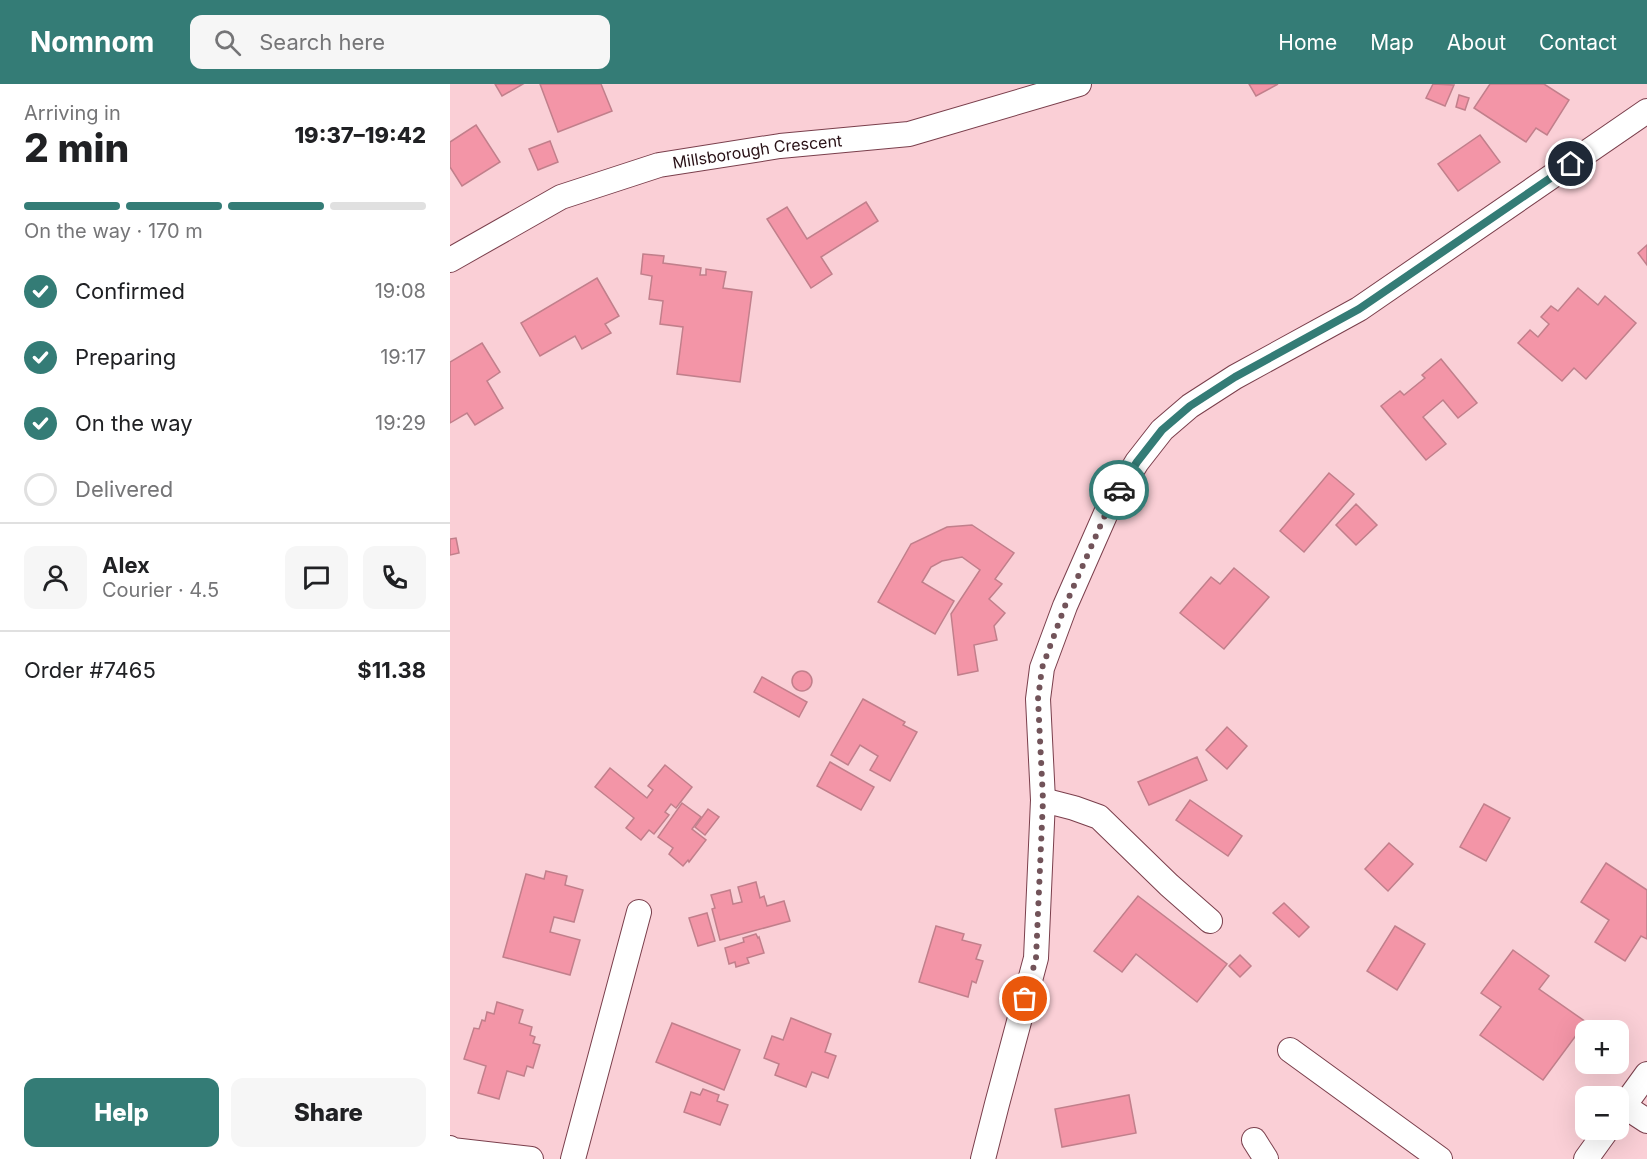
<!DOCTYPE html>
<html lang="en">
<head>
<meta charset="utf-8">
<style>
	:root { --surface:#fff; --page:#f6f6f6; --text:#202124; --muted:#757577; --line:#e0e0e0; --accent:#347c76 }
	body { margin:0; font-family:Inter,sans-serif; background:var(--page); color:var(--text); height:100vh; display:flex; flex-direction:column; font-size:22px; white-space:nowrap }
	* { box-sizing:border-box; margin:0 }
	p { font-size:20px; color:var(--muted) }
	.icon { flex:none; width:33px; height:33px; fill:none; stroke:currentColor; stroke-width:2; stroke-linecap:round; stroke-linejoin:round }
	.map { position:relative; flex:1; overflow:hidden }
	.drawer { display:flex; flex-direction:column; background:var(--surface); width:450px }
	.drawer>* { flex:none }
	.fabs { position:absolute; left:1125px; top:936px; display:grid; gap:12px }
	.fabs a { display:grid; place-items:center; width:54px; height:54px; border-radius:12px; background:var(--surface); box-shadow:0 6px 24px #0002; font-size:30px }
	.pin { position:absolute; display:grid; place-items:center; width:51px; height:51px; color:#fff; margin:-26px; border:3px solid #fff; border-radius:50%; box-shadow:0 2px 6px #0007 }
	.courier { position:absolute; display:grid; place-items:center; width:60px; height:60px; margin:-30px; border:4px solid #347c76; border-radius:50%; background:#fff; color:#222; box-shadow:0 2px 8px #0007 }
	.summary em { font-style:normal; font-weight:800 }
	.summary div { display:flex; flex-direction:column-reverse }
	.summary { display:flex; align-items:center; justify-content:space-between; height:102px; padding:0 24px }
	h1 { font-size:39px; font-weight:800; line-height:45px }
	.bar { display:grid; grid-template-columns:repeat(4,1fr); gap:9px 6px; align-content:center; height:72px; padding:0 24px }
	.bar i { height:8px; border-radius:4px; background:var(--line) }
	.bar .active { background:var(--accent) }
	.bar p { grid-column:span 4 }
	.line { display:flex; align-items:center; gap:15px; padding:0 24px; border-top:2px solid var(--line) }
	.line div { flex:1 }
	.round { display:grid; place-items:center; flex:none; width:63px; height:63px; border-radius:12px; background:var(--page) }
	ol { padding:0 24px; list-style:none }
	li { display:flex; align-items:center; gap:18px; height:66px }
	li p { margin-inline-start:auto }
	li .icon { padding:6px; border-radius:50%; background:var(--accent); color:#fff; stroke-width:4 }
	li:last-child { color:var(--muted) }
	li i { width:33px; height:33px; border:3px solid var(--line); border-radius:50% }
	.action { display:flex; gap:12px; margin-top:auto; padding:12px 24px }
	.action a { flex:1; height:69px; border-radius:12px; background:var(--accent); color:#fff; font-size:24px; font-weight:800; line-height:69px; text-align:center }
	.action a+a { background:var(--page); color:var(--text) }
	header { display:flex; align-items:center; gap:36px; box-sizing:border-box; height:84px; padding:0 30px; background:var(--accent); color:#fff }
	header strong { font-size:28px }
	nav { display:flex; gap:33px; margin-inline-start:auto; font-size:21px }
	.search { width:420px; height:54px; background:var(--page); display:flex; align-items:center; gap:15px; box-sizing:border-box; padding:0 21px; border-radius:12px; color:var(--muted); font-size:22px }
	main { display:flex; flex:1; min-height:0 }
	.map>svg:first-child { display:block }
	.building { fill:#f395a7; stroke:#c17f8b; stroke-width:1.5 }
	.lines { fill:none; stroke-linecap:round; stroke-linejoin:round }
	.street-casing { stroke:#7a3f4c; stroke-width:26 }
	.street { stroke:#fff; stroke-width:24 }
	.done { stroke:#725359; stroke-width:6; stroke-dasharray:0 10.8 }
	.route { stroke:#347c76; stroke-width:8 }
	.labels { text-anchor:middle; stroke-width:5; stroke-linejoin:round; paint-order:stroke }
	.street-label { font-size:16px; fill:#281015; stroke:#fdfdfd }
</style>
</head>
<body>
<header>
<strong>Nomnom</strong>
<div class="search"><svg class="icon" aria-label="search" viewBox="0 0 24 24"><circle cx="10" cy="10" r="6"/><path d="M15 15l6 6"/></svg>Search here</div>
<nav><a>Home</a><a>Map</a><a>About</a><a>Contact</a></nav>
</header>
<main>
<section class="drawer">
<div class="summary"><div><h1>2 min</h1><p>Arriving in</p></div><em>19:37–19:42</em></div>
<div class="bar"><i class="active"></i><i class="active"></i><i class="active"></i><i></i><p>On the way · 170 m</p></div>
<ol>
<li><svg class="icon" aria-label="check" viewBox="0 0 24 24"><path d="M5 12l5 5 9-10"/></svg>Confirmed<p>19:08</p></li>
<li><svg class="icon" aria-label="check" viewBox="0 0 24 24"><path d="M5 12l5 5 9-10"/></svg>Preparing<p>19:17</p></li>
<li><svg class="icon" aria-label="check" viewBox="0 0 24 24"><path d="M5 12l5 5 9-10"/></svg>On the way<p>19:29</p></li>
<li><i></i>Delivered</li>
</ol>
<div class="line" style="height:108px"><a class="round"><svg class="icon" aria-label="person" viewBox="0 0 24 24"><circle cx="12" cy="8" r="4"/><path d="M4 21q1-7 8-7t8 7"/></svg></a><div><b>Alex</b><p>Courier · 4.5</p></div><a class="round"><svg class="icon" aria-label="chat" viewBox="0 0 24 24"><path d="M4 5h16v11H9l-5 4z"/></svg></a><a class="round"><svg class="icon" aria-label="phone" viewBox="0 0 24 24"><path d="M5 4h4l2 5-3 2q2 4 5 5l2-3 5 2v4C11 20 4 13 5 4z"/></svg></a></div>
<div class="line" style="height:78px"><div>Order #7465</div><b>$11.38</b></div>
<div class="action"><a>Help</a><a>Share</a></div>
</section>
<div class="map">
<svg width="1197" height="1075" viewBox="0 0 1197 1075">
	<rect width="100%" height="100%" fill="#facfd6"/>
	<g class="building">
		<path d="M45,0H73L52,12Z"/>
		<path d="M90,0H151L162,27L108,48Z"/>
		<path d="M799,0H828L806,12Z"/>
		<path d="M983,0L1004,1L995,22L976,14Z"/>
		<path d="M1040,0H1094L1119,16L1097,51L1086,44L1076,58L1024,24Z"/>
		<path d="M1009,11L1019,14L1015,26L1006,23Z"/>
		<path d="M26,41L50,78L12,102L0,83V58Z"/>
		<path d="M1030,51L1050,78L1008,107L988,80Z"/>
		<path d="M100,57L108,78L88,86L79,65Z"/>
		<path d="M416,118L428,137L371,173L382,190L361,204L317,135L337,123L357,155Z"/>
		<path d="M1197,161V181L1188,169Z"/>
		<path d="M193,170L214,172L213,179L251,184L250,191H256V185L276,188L273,204L302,208L290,298L227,290L233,243L210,240L213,217L199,215L202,192L191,190Z"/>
		<path d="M147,194L169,232L155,240L161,249L132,265L125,252L90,272L71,239Z"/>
		<path d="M1128,204L1148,221L1155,212L1186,239L1136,295L1124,284L1112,297L1068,259L1080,246L1088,253L1099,240L1091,233L1101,222L1108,227Z"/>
		<path d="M32,259L50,288L37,297L53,324L25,341L17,329L0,339V278Z"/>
		<path d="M991,275L1027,319L1008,334L993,316L973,333L996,360L976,376L931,322L950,307L954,311L975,294L972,291Z"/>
		<path d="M879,389L904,410L854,468L830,447Z"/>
		<path d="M906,420L927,441L906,461L886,441Z"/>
		<path d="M522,441L564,469L545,495L552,500L539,515L555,529L544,542L547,556L524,561L528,587L508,591L501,530L530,486L512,473L492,477L481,483L472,498L504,517L485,550L428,518L461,460L497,443Z"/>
		<path d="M6,454L9,469L0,471V455Z"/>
		<path d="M784,484L819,513L774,565L730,529L761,493L770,500Z"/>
		<circle cx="352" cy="597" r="10"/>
		<path d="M312,593L357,618L349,633L304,608Z"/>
		<path d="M413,615L455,638L453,641L467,648L440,697L420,686L428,672L410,661L398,681L381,671Z"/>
		<path d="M777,643L797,662L777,685L756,666Z"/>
		<path d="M747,673L757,696L699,721L688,698Z"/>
		<path d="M380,678L424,703L411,726L367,702Z"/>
		<path d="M215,681L242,703L226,724L221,720L215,728L219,731L204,750L199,746L191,756L176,744L184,734L145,703L160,684L197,714L203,706L198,702Z"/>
		<path d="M740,716L792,752L778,772L726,736Z"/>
		<path d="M232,719L251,733L242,745L256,756L239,778L238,776L233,782L219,770L223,764L208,753Z"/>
		<path d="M1034,720L1060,734L1036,777L1010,763Z"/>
		<path d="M258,725L269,733L255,751L245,743Z"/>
		<path d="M939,759L963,780L938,807L915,785Z"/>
		<path d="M1156,779L1197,806V855L1191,852L1175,877L1145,858L1159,836L1131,818Z"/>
		<path d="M96,787L117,792L115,801L133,806L124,838L104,833L100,848L130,856L120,891L53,873L76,790L94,795Z"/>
		<path d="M306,798L310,814L314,812L317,822L334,817L340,837L270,856L262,825L265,824L261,811L280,806L283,820L292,818L288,803Z"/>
		<path d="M688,812L777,880L747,918L686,870L672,888L644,867Z"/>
		<path d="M834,819L859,843L849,853L823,829Z"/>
		<path d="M257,829L265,857L248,862L239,834Z"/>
		<path d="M486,842L514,850L512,856L531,861L526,875L533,877L526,899L522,897L518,913L469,898Z"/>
		<path d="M945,842L975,860L947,906L917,887Z"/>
		<path d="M306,850L308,854L309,853L314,869L297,874L299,879L286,883L285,878L279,880L275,864L294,858L293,854Z"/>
		<path d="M1063,866L1099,892L1089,905L1136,938L1093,996L1030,951L1051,923L1031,909Z"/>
		<path d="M790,871L801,882L790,893L779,882Z"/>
		<path d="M47,918L73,926L69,939L82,943L80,951L85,953L83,959L90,961L83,984L77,982L74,992L57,987L49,1015L28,1009L36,982L14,975L24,944L29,945L32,936L35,937L37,928L44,930Z"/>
		<path d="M341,934L381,950L375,968L386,972L378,994L362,988L356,1003L325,991L329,980L314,974L322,952L333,956Z"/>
		<path d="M222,939L290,966L274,1006L206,978Z"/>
		<path d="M253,1005L269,1011L267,1017L278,1021L270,1041L234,1028L241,1008L250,1011Z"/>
		<path d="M679,1011L686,1049L612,1063L605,1025Z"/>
	</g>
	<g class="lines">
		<g class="street-casing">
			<g id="street">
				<path id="s1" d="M0,176L111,113L209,81L330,62L459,50L629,0"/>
				<path d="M593,716L624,724L649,733L719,801L760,837"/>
				<path d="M840,966L990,1075"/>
				<path d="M1174,1022L1197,1037"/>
				<path d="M1168,1030L1197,990"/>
				<path d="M804,1056L816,1075"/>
				<path d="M0,1064L2,1066L81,1075"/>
				<path d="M123,1075L189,828"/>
				<path d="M533,1075L547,1020L586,874L593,716L588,615L592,584L615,522L656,429L687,378L712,346L740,322L785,293L909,225L1197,27"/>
				<path d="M1136,1075L1157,1046"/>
			</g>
		</g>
		<use href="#street" class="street"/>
	</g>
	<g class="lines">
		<path class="done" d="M575,915L586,874L593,716L588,615L592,584L615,522L656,429L669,406"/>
		<path class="route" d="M669,406L687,378L712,346L740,322L785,293L909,225L1121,80"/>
	</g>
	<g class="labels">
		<g class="street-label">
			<text dy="6" stroke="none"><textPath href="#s1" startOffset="330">Millsborough Crescent</textPath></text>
		</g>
	</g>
</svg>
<div class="fabs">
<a>+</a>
<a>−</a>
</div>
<div class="pin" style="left:575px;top:915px;background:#ea580c"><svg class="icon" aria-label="bag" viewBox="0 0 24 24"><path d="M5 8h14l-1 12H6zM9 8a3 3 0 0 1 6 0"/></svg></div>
<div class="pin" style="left:1121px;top:80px;background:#1f2937"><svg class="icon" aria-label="home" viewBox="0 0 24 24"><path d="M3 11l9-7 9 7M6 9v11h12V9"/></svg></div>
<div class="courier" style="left:669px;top:406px"><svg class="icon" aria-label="car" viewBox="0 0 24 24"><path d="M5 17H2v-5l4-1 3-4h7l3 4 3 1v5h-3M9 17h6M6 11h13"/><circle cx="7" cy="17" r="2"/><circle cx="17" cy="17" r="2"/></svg></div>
</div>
</main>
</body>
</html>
